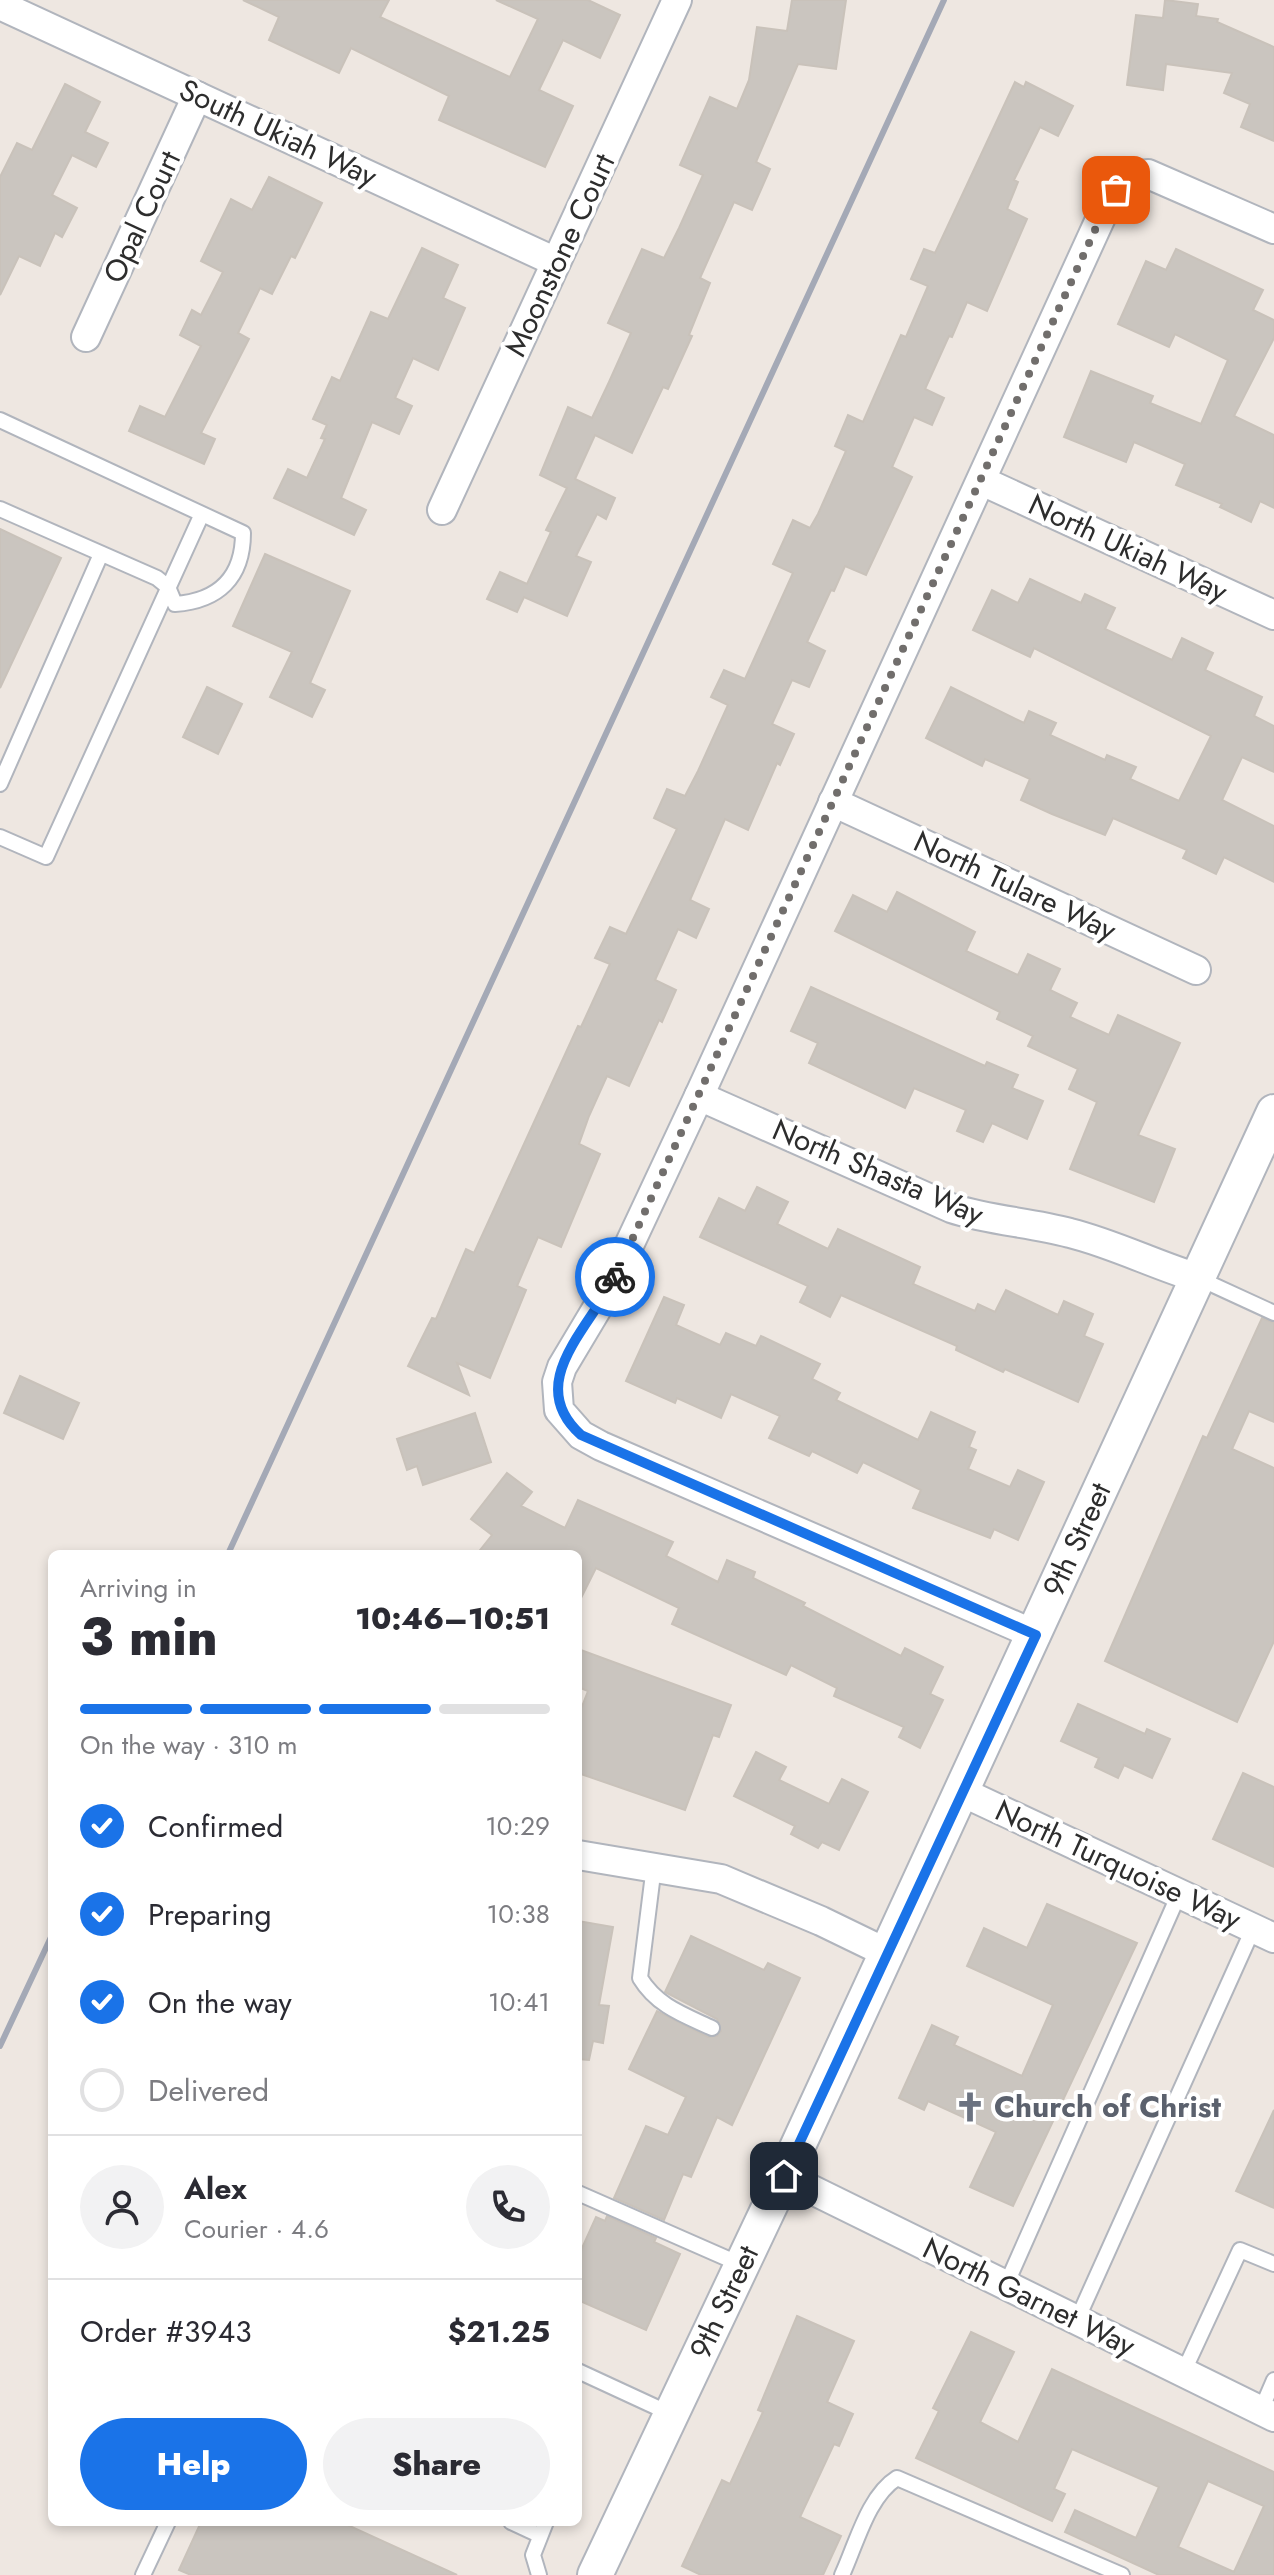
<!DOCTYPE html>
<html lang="en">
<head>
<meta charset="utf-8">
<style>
	:root { --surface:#fff; --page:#f2f2f3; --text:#2b2b33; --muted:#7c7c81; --line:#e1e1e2; --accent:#1a73e8 }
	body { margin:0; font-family:Jost,sans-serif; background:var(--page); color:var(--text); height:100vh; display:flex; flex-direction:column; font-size:30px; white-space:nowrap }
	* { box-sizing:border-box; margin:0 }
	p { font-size:26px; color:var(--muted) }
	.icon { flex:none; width:44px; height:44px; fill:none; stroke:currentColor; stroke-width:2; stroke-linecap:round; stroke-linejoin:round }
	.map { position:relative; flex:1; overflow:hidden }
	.panel { position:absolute; left:48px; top:1550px; width:534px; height:976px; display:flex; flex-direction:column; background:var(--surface); border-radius:12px; box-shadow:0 4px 12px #0003 }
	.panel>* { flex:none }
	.pin { position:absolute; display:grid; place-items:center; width:68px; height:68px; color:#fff; margin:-34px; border-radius:16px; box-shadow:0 4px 12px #0006 }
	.courier { position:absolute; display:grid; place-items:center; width:80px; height:80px; margin:-40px; border:6px solid #1a73e8; border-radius:50%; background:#fff; color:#222; box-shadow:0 2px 10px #0007 }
	.head em { font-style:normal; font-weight:800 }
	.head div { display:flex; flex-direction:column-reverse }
	.head { display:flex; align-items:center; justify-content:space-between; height:136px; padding:0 32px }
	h1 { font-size:52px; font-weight:800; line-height:60px }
	.bar { display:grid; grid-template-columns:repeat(4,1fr); gap:12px 8px; align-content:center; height:96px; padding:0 32px }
	.bar i { height:10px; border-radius:6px; background:var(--line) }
	.bar .active { background:var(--accent) }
	.bar p { grid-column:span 4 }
	.line { display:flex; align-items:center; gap:20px; padding:0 32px; border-top:2px solid var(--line) }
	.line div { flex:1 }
	.round { display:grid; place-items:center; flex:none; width:84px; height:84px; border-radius:42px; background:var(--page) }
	ol { padding:0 32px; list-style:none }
	li { display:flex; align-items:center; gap:24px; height:88px }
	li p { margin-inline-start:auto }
	li .icon { padding:8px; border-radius:50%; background:var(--accent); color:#fff; stroke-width:4 }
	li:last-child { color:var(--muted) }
	li i { width:44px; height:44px; border:4px solid var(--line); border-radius:50% }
	.primary-button { display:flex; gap:16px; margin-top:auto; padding:16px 32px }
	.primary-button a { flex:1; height:92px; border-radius:48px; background:var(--accent); color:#fff; font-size:32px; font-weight:800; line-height:92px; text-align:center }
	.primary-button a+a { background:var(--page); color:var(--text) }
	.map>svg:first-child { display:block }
	.building { fill:#cac5bf; stroke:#c9c2ba; stroke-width:2; fill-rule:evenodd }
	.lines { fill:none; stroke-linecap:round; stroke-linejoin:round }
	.service-casing { stroke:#b1b5bd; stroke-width:18 }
	.minor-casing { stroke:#b1b5bd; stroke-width:32 }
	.tertiary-casing { stroke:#b1b5bd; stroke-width:38 }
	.service { stroke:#fff; stroke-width:14 }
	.minor { stroke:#fff; stroke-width:28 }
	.tertiary { stroke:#fff; stroke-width:34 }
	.rail { stroke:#a4a9b6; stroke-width:6 }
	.done { stroke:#716e6c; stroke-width:8; stroke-dasharray:0 14.4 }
	.route { stroke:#1a73e8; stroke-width:10 }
	.labels { text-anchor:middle; stroke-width:8; stroke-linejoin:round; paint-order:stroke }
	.street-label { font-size:30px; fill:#2d2d2d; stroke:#fff }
	.worship-label { font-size:30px; font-weight:bold; fill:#5b616d; stroke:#fff; text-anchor:start }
</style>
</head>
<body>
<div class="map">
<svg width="1274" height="2575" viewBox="0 0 1274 2575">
	<rect width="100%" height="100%" fill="#eee7e1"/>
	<g class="building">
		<path d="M243,0H389L380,17L510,77L538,19L496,0H588L620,15L600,58L563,40L539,90L573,106L545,167L439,120L449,96L351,48L339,73L269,40L279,17Z"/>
		<path d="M792,0H846L836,69L798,64L756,162L770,169L752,210L734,202L700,278L710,283L689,335L692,336L668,389L663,387L632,453L595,435L575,479L615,498L606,519L597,514L576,556L591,562L567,616L524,597L517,612L487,599L500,572L527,584L551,532L546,530L567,488L540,475L568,407L592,418L609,382L631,333L608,323L642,249L664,258L679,228L703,175L680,165L710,97L737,109L749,80L757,27L787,31Z"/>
		<path d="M1165,0L1198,4L1196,16L1218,19L1217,22L1274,47V141L1241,127L1250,104L1224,93L1232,73L1166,64L1163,90L1127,85L1136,15L1163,18Z"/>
		<path d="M1015,82L1024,87L1026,82L1073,106L1058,136L1040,127L1014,180L1018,182L1007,209L1027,219L987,311L967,302L952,337L949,336L925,389L944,398L932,425L914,417L892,467L912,477L866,575L845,566L834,591L831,590L807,642L825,651L809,687L792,680L772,724L794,734L780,765L777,763L748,830L725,819L690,900L709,909L696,938L678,929L655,980L676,990L662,1022L659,1020L629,1086L607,1076L589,1116L579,1144L600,1154L561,1247L538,1237L517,1286L526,1290L490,1378L457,1363L469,1395L408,1366L432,1318L436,1319L466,1249L474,1253L578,1026L581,1027L610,964L595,958L610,927L626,934L677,829L654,818L667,789L685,796L698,771L728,705L711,697L724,670L745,679L793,573L773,564L793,520L810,528L818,514L846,451L835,446L848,415L863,422L901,335L906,337L928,286L911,279L924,249L935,253Z"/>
		<path d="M65,84L100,102L85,132L108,143L96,167L72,155L52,195L77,208L62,237L55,233L40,266L19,256L0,295V177L17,143L32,150Z"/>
		<path d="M269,177L322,203L295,258L291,256L272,294L260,288L238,333L249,339L201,433L215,439L204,464L129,431L140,406L165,417L201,346L180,335L192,310L201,315L223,272L201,261L231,199L252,210Z"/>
		<path d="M422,248L458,265L443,298L465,308L438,370L413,358L395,398L412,406L399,434L372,422L341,498L366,510L354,535L274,498L288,469L307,478L325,439L321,438L327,425L313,419L332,377L340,381L371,312L388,319Z"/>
		<path d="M1176,249L1263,290L1253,310L1274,320V338L1234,416L1274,435V508L1260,501L1251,522L1220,507L1222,504L1176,485L1185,464L1134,442L1126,462L1064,437L1091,371L1153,396L1150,403L1201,424L1228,360L1175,334L1169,347L1118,324L1146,261L1166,270Z"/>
		<path d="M0,529L61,558L0,688Z"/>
		<path d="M265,554L350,591L310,683L325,690L312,717L270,697L292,652L233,626Z"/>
		<path d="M1030,579L1081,603L1085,594L1115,608L1105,629L1172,660L1182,638L1213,653L1205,670L1262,697L1254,716L1274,726V772L1242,757L1222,800L1274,826V882L1224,857L1216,874L1183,858L1187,850L1113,818L1105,835L1052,814L1021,800L1030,779L985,759L982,766L926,738L951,687L1024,723L1029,711L1056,723L1050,735L1105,760L1107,755L1136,767L1130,779L1179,801L1211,736L1034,648L1030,657L973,630L992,590L1018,603Z"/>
		<path d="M207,687L242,704L218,754L183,737Z"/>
		<path d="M897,892L975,932L966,951L1018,975L1028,954L1060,969L1050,990L1077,1003L1070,1017L1109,1035L1118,1015L1180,1043L1138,1135L1175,1149L1154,1202L1070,1169L1097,1102L1069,1089L1078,1069L1028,1046L1033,1036L997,1019L1000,1012L835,931L853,895L887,912Z"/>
		<path d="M811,987L985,1066L987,1062L1018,1075L1012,1088L1043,1101L1027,1139L992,1123L983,1142L957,1131L966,1110L914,1088L905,1108L809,1063L818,1043L791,1031Z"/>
		<path d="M757,1187L788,1202L777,1224L828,1249L838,1229L920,1267L913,1284L975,1311L978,1304L995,1312L1006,1290L1058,1315L1064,1301L1093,1314L1084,1336L1103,1344L1078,1402L1005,1369L1003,1372L956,1350L957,1346L841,1295L830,1317L800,1302L808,1286L700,1237L719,1198L745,1211Z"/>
		<path d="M664,1297L684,1305L676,1325L720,1345L726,1333L756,1346L761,1336L820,1364L812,1379L840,1393L836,1400L918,1440L931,1412L975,1432L969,1447L976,1450L968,1469L1010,1487L1018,1470L1044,1482L1018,1540L994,1529L990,1538L913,1508L921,1490L863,1462L857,1473L812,1451L809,1456L769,1438L780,1416L731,1394L721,1418L677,1398L675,1403L626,1381Z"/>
		<path d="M1262,1318L1274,1323V1422L1249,1411L1232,1449L1274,1468V1641L1237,1722L1105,1661L1203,1436L1207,1438Z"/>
		<path d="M20,1376L79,1403L63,1439L4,1413Z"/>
		<path d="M475,1413L491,1462L423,1485L417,1466L407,1470L397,1439Z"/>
		<path d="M507,1473L532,1492L521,1506L565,1528L578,1500L673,1542L666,1556L718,1582L727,1560L755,1572L753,1578L805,1603L803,1606L901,1656L905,1648L943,1667L930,1694L943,1700L920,1748L899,1737L904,1727L834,1696L837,1688L791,1665L786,1675L672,1624L679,1608L596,1568L578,1604V1554H477L492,1535L471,1519Z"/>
		<path d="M578,1649L731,1705L719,1737L713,1735L685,1810L578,1773V1717L588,1691L578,1687Z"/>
		<path d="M1078,1704L1145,1734L1147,1729L1170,1739L1152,1778L1124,1765L1118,1778L1095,1767L1099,1758L1061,1741Z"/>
		<path d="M756,1752L786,1767L779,1780L829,1804L842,1779L868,1792L839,1850L822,1842L818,1848L791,1834L795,1826L734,1796Z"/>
		<path d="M1243,1773L1274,1787V1867L1213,1839Z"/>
		<path d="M1047,1904L1137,1943L1013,2206L970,2187L996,2132L928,2101L924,2110L899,2098L932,2025L958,2037L954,2045L1022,2076L1053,2005L967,1966L984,1928L1027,1948Z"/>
		<path d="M578,1921L613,1927L599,2005L609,2006L603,2043L593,2041L589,2060L578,2059Z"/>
		<path d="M691,1936L764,1970L768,1963L800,1978L732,2125L717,2117L691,2177L683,2174L664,2220L614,2198L646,2126L668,2135L686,2097L629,2069L657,2011L708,2037L717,2036L721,2031L717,2019L665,1992Z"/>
		<path d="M1274,2110V2208L1236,2191Z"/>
		<path d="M607,2216L656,2238L654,2242L680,2254L646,2330L578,2300V2257L596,2217L605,2221Z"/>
		<path d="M797,2316L854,2341L827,2402L853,2414L839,2446L834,2444L800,2517L841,2536L823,2575H701L682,2566L722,2480L730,2484L763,2412L758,2410Z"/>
		<path d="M971,2332L1014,2352L980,2422L1018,2442L1052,2369L1274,2472V2575H1159L1065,2532L1075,2510L1136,2538L1159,2487L1072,2449L1054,2489L1065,2494L1052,2521L916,2458L939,2411L933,2408ZM1208,2481L1264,2506L1234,2572L1178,2547Z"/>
		<path d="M201,2522H341L457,2575H191L179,2570Z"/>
	</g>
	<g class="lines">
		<g class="service-casing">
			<g id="service">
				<path d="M0,420L243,533C243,578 218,601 175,604L168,587L157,578L0,509"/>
				<path d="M0,784L101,554"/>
				<path d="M0,837L46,857L201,516"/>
				<path d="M1198,1278L1274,1313"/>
				<path d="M654,1866L640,1978C657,2006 684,2015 712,2028"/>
				<path d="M578,2193L742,2265"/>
				<path d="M1006,2285L1179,1894"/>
				<path d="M1077,2320L1253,1929"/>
				<path d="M578,2371L671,2414"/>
				<path d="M1183,2373L1240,2250L1274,2264"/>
				<path d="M1261,2410L1274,2380"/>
				<path d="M511,2522L539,2535"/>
				<path d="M143,2575L168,2522"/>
				<path d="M539,2575L533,2555L546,2522"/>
				<path d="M842,2575C856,2545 868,2496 897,2478L1122,2575"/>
			</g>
		</g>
		<g class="minor-casing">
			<g id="minor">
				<path d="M0,5L556,262"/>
				<path d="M86,337L197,96"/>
				<path d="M982,481L1274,615"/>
				<path d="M442,510L677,0"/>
				<path d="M833,802L1196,970"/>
				<path d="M699,1096L951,1208C990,1221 1030,1222 1070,1233C1114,1244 1155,1265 1198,1278"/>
				<path d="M1036,1635L601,1446L581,1435L559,1410L557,1382L562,1367L608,1290L699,1096L1108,202C1119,187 1128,174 1148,174L1274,229"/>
				<path d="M962,1792L1274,1938"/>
				<path d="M578,1855L721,1879L821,1921L887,1953"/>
				<path d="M784,2176L1274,2417"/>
			</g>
		</g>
		<g class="tertiary-casing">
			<g id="tertiary">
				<path id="s1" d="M595,2575L784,2176L1274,1112"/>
			</g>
		</g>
		<use href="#service" class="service"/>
		<use href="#minor" class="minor"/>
		<use href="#tertiary" class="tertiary"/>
		<g class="rail">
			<path d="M228,1554L944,0"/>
			<path d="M0,2046L52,1935"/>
		</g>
	</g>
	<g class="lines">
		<path class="done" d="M615,1277L1100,219L1116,190"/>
		<path class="route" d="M615,1277C590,1328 523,1383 581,1435L1036,1635L784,2176"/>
	</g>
	<defs>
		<g id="church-bare" transform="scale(2.4)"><path d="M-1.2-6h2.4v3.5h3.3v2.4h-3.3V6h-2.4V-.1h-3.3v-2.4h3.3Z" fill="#6b7280" stroke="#fff" stroke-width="2.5" paint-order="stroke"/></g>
	</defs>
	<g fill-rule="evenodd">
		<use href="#church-bare" x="970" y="2107"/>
	</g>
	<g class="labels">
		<g class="street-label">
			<text transform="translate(278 133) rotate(25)" y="10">South Ukiah Way</text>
			<text transform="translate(142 217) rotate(-65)" y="10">Opal Court</text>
			<text transform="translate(560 255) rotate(-65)" y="10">Moonstone Court</text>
			<text transform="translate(1128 548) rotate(25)" y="10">North Ukiah Way</text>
			<text transform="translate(1015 886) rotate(25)" y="10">North Tulare Way</text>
			<text transform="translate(878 1172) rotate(23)" y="10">North Shasta Way</text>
			<text dy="10" stroke="none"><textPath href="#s1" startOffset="1142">9th Street</textPath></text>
			<text transform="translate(1118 1865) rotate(25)" y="10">North Turquoise Way</text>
			<text transform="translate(1029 2297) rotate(26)" y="10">North Garnet Way</text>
			<text dy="10" stroke="none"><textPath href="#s1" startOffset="302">9th Street</textPath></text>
		</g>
		<g class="worship-label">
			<text x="994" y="2117">Church of Christ</text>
		</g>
	</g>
</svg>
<div class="pin" style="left:1116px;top:190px;background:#ea580c"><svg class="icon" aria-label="bag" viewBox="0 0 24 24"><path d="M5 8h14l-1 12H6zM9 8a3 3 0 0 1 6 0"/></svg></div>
<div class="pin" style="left:784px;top:2176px;background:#1f2937"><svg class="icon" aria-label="home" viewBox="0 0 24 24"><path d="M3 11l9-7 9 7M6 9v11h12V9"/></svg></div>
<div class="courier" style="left:615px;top:1277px"><svg class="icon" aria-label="bike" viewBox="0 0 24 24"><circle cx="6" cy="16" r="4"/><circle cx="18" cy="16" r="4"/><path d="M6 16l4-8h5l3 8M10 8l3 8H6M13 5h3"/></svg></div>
<section class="panel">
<div class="head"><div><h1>3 min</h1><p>Arriving in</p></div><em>10:46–10:51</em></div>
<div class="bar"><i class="active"></i><i class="active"></i><i class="active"></i><i></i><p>On the way · 310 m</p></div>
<ol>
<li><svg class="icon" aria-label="check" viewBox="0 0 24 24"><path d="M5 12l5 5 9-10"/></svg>Confirmed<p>10:29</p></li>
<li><svg class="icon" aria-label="check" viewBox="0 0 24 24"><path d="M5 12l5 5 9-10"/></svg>Preparing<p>10:38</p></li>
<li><svg class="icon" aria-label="check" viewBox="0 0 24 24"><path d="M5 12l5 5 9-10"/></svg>On the way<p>10:41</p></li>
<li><i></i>Delivered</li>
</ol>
<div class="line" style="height:144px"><a class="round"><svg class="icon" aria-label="person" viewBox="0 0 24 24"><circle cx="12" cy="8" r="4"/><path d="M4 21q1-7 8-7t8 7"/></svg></a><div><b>Alex</b><p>Courier · 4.6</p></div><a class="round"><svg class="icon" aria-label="phone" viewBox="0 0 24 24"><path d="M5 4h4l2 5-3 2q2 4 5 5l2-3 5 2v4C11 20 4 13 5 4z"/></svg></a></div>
<div class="line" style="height:104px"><div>Order #3943</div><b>$21.25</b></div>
<div class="primary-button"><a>Help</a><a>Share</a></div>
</section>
</div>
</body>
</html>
